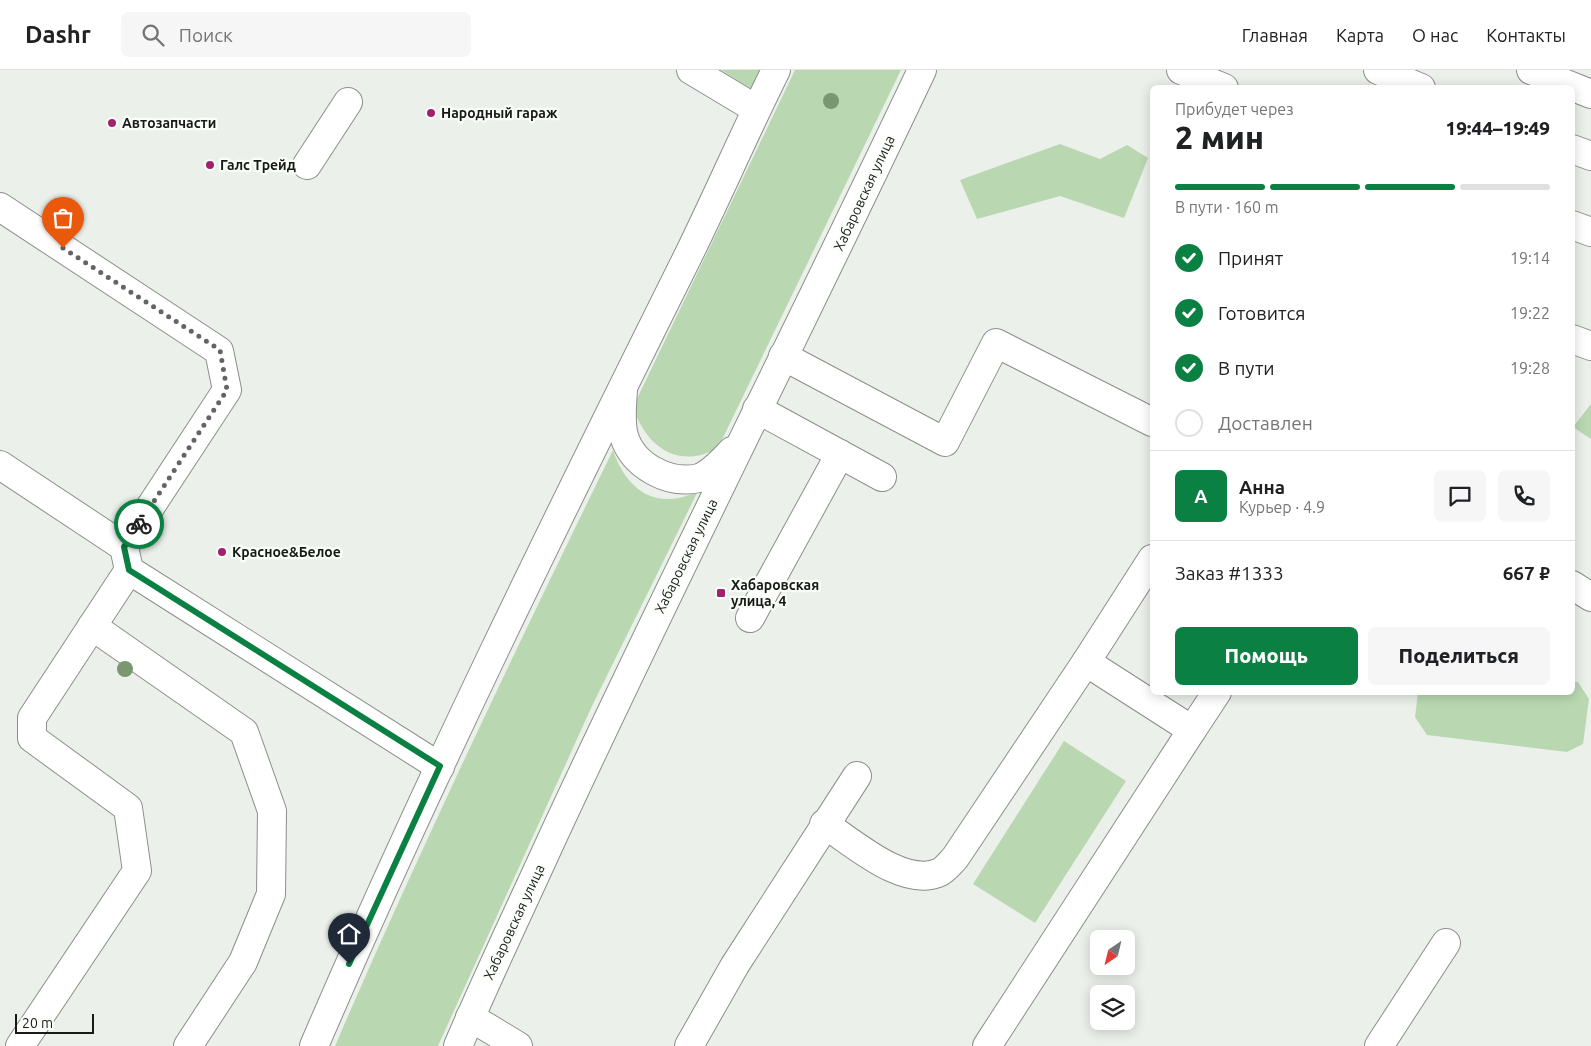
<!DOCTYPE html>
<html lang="ru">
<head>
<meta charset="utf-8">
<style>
	:root { --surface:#fff; --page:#f6f6f6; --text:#202124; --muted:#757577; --line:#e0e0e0; --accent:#0b8043 }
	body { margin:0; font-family:Ubuntu,sans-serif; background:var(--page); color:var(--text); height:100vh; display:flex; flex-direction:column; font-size:19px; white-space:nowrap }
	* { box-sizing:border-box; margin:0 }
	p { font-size:16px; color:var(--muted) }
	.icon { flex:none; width:28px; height:28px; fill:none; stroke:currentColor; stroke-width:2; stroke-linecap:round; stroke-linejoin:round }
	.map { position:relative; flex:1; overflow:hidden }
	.side { position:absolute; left:1150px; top:15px; width:425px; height:610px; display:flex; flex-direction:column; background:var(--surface); border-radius:8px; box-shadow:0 2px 12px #0003 }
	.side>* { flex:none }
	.needle { width:32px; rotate:215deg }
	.fabs { position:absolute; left:1090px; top:860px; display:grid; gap:10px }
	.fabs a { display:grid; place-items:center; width:45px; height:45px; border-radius:8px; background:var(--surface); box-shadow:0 2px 12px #0003; font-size:25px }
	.scale { position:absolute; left:15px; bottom:12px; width:79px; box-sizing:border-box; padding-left:5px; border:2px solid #181a18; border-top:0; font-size:14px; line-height:18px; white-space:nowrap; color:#181a18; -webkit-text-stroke:4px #fafef9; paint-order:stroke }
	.pin { position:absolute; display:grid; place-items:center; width:42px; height:42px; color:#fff; margin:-51px -21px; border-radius:50% 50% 50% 0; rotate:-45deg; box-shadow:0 0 5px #0007 }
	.pin .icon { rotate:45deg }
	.courier { position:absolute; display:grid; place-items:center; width:50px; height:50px; margin:-25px; border:4px solid #0b8043; border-radius:50%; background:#fff; color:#222; box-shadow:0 1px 6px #0007 }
	.head em { font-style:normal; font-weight:800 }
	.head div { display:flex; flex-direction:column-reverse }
	.head { display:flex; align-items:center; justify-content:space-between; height:85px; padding:0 25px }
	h1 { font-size:32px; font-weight:800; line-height:38px }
	.bar { display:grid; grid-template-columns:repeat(4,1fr); gap:8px 5px; align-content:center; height:60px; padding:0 25px }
	.bar i { height:6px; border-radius:4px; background:var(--line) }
	.bar .selected { background:var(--accent) }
	.bar p { grid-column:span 4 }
	.line { display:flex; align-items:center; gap:12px; padding:0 25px; border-top:1px solid var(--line) }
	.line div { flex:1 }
	.round { display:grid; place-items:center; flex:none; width:52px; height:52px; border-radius:8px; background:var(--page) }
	ol { padding:0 25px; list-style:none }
	li { display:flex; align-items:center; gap:15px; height:55px }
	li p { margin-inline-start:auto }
	li .icon { padding:5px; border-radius:50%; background:var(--accent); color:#fff; stroke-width:4 }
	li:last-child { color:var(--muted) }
	li i { width:28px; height:28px; border:2px solid var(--line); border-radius:50% }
	.action { display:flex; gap:10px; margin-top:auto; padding:10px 25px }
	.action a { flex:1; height:58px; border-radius:8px; background:var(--accent); color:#fff; font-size:20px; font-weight:800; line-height:58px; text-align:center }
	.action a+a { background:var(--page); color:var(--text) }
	header { display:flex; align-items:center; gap:30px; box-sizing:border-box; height:70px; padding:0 25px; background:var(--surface); border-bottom:1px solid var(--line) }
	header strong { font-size:24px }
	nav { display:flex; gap:28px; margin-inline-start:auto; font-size:18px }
	.search { width:350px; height:45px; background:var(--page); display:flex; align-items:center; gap:12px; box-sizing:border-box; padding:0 18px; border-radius:8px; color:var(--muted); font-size:19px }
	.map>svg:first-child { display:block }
	.green { fill:#b9d8b1 }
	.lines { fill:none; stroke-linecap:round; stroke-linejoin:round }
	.minor-casing { stroke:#8b8f8a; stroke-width:30 }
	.major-casing { stroke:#8b8f8a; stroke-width:30 }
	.minor { stroke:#fff; stroke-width:28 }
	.major { stroke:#fff; stroke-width:28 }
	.tree { fill:#7b9772 }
	.done { stroke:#626562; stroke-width:5; stroke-dasharray:0 9 }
	.route { stroke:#0b8043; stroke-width:6 }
	.poi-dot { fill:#a3206e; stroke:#fafef9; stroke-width:2 }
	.labels { text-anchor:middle; stroke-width:4.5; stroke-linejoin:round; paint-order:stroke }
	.poi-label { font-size:14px; font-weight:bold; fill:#181a18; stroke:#fafef9; text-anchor:start }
	.street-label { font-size:14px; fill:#181a18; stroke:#fafef9 }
</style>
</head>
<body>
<header>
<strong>Dashr</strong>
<div class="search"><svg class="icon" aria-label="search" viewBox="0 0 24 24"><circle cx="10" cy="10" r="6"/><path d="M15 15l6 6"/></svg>Поиск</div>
<nav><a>Главная</a><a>Карта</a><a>О нас</a><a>Контакты</a></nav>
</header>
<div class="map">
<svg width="1591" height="976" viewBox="0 0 1591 976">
	<rect width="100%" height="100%" fill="#ecf0eb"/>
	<g class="green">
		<path d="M721,0H766L755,21Z"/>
		<path d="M795,0H901L718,378C678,400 646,377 633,337Z"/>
		<path d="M1060,74L1100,89L1127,75L1148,88L1124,148L1060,126L977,149L960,110Z"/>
		<path d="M1591,334V369L1573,357Z"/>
		<path d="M613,380C626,420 657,442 698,421L592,636L438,976H335C422,774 517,577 613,380Z"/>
		<path d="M1573,612H1578L1589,629L1583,674L1567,682L1427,665L1415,647L1418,623L1572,622Z"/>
		<path d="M1064,671L1126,711L1035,853L973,814Z"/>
	</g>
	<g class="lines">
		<g class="minor-casing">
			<g id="minor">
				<path d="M691,0L756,39"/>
				<path d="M307,95L348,32"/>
				<path d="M0,137L219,281L227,320L124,477"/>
				<path d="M1572,269L1591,276"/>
				<path d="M783,286L945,372L996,273L1152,352"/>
				<path d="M757,339L882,407"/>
				<path d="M0,395L124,477L129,500L440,697"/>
				<path d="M1572,515L1591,527"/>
				<path d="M750,548L840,384"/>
				<path d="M92,556L244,662L272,741L271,824L243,892L188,976"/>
				<path d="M1192,660L1217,622"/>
				<path d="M824,754C854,773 902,817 938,803C944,801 951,792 955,788L1086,592"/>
				<path d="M470,947L518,976"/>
				<path d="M20,976L137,801L128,738L32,668V648L129,500"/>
				<path d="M689,976L735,895L857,706"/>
				<path d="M987,976L1192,660L1086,592L1152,489"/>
				<path d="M1379,976L1446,873"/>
			</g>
		</g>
		<g class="major-casing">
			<g id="major">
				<path d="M1181,0L1224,18"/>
				<path d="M1378,0L1421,18"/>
				<path d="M1531,0L1591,24"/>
				<path d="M1572,79L1591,86"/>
				<path d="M1572,155L1591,162"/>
				<path d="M623,320C622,335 620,352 624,366C633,396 669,415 699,408C711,404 723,390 732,381"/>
				<path d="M314,976C429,708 558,447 688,186C718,125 745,62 776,0"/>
				<path d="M458,976C487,908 519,841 550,773C670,513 800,258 922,0"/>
			</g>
		</g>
		<use href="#minor" class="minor"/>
		<use href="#major" class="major"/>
	</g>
	<g class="tree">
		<circle cx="831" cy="31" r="8"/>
		<circle cx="125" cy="599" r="8"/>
	</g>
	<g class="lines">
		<path class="done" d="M63,178L220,280L227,320L139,454"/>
		<path class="route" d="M139,454L124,477L129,500L440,696L349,894"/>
	</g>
	<g class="poi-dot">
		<circle cx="431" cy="43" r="5"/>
		<circle cx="112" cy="53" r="5"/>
		<circle cx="210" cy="95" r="5"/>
		<circle cx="222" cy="482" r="5"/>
		<rect x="716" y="518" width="10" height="10" rx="2.5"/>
	</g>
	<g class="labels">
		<g class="poi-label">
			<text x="441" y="48">Народный гараж</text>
			<text x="122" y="58">Автозапчасти</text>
			<text x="220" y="100">Галс Трейд</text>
			<text x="232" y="487">Красное&amp;Белое</text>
			<text x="731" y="520">Хабаровская<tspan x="731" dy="16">улица, 4</tspan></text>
		</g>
		<g class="street-label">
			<text transform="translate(864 123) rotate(-65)" y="5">Хабаровская улица</text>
			<text transform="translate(686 486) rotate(-64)" y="5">Хабаровская улица</text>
			<text transform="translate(514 852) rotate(-65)" y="5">Хабаровская улица</text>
		</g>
	</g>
</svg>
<div class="fabs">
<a><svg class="needle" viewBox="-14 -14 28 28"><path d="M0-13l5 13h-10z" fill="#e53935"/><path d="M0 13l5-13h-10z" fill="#757577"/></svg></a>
<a><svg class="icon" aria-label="layers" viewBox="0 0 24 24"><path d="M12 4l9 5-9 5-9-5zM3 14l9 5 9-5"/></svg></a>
</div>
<div class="scale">20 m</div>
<div class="pin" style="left:63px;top:178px;background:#ea580c"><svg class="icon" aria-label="bag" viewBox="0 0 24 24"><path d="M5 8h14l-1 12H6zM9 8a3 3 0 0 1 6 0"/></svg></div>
<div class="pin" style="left:349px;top:894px;background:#1f2937"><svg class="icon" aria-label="home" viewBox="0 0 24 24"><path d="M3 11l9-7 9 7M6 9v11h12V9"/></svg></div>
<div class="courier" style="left:139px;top:454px"><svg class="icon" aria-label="bike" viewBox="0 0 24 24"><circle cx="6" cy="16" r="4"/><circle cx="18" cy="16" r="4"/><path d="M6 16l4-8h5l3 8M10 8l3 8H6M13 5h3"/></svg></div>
<section class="side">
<div class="head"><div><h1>2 мин</h1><p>Прибудет через</p></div><em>19:44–19:49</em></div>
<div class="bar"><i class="selected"></i><i class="selected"></i><i class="selected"></i><i></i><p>В пути · 160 m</p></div>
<ol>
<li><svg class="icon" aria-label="check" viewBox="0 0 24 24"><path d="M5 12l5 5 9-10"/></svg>Принят<p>19:14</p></li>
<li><svg class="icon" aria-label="check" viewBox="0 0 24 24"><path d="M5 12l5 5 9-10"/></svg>Готовится<p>19:22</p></li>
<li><svg class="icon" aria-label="check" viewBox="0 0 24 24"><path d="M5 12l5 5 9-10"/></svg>В пути<p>19:28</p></li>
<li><i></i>Доставлен</li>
</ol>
<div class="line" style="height:90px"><b class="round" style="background:var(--accent);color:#fff">А</b><div><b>Анна</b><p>Курьер · 4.9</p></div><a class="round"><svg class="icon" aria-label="chat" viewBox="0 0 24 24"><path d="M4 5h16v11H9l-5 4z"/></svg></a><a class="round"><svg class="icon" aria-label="phone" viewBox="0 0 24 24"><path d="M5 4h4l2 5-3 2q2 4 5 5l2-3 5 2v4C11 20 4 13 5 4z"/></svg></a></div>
<div class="line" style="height:65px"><div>Заказ #1333</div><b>667 ₽</b></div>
<div class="action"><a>Помощь</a><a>Поделиться</a></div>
</section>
</div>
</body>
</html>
